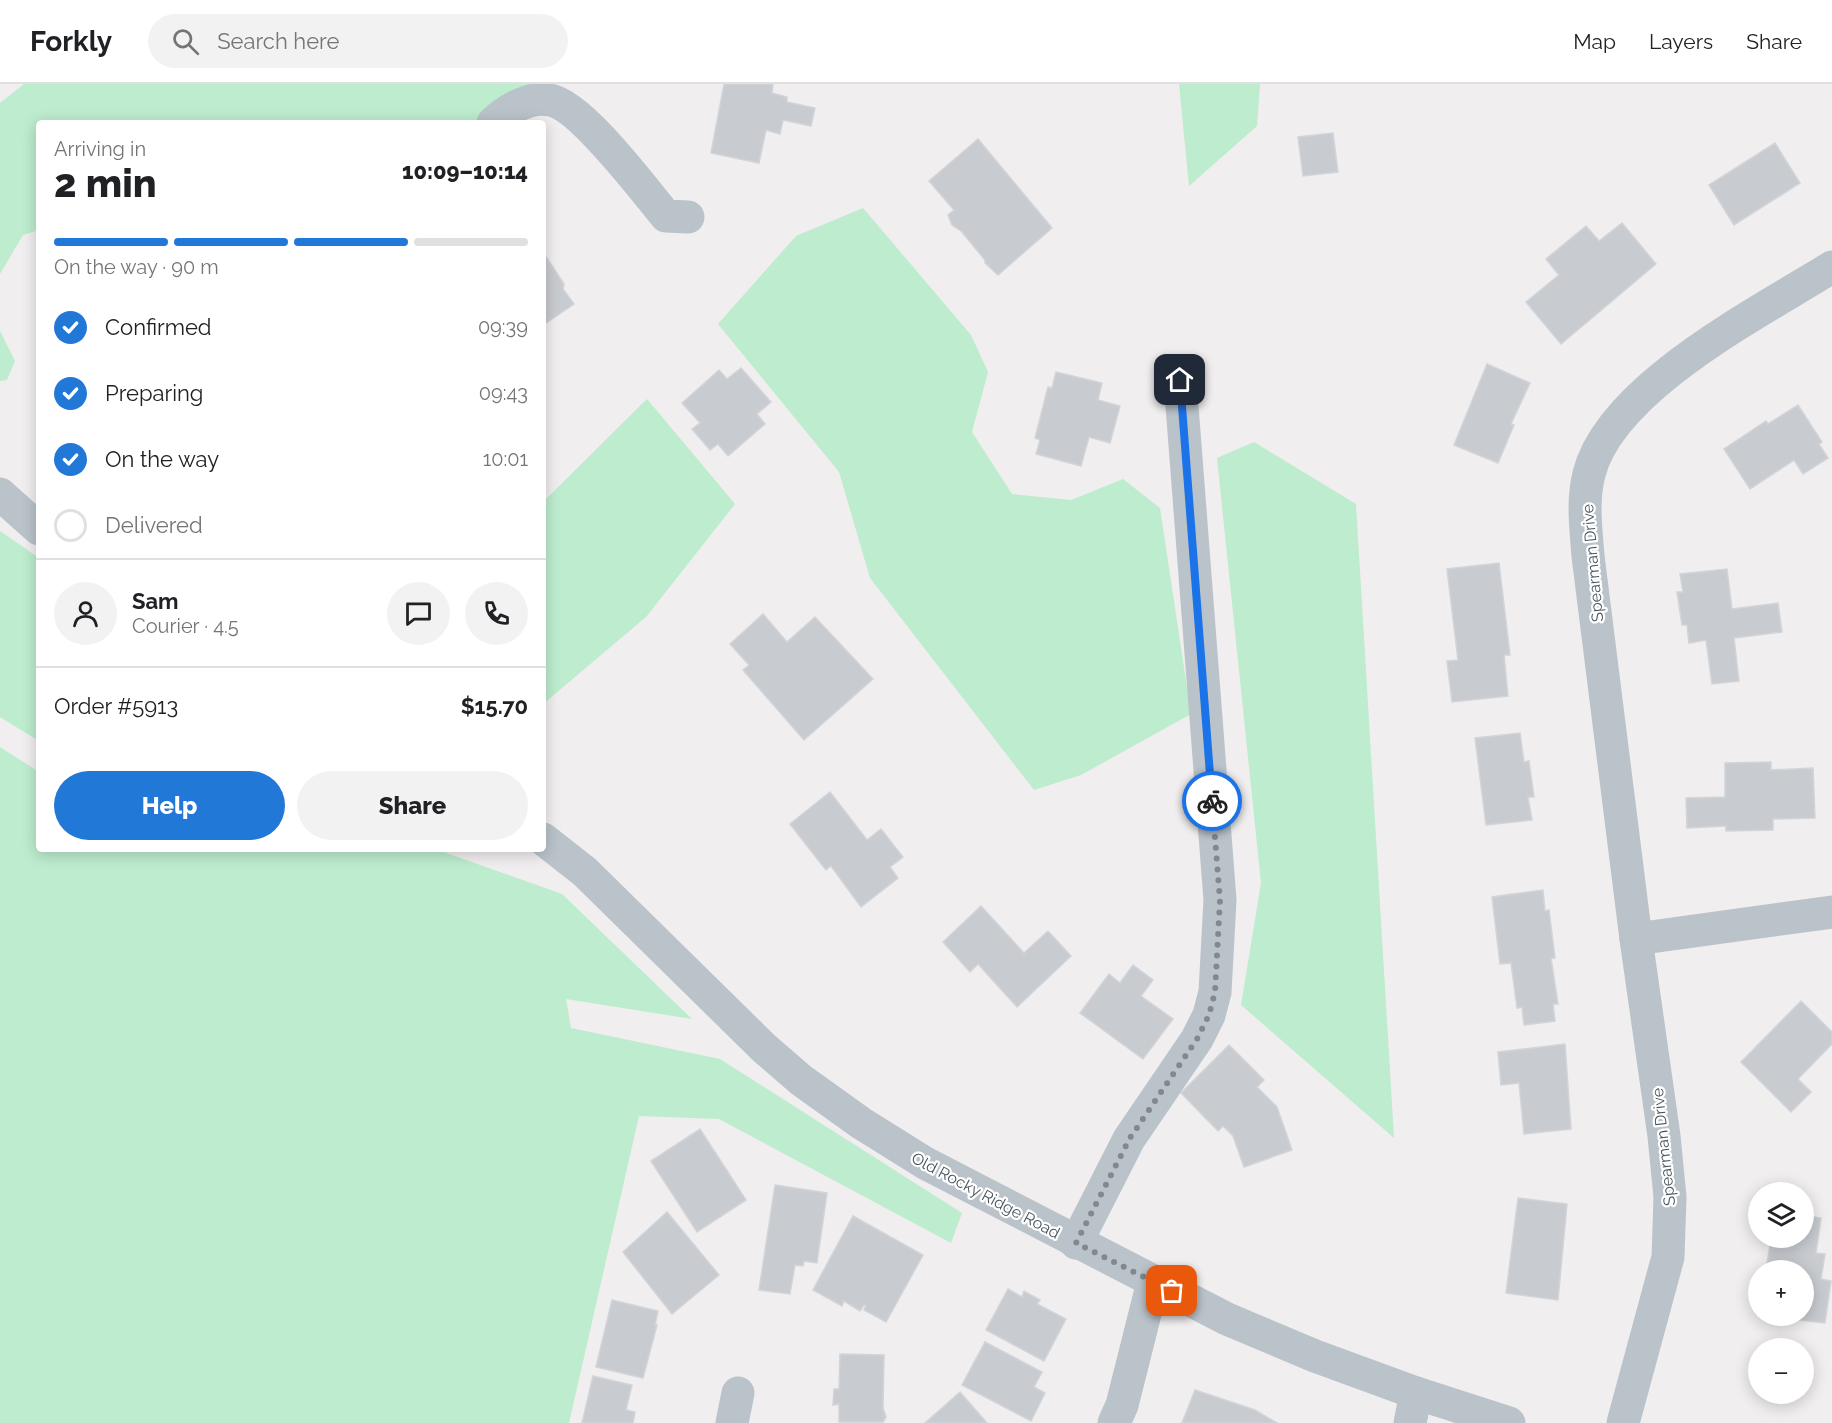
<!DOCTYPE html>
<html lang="en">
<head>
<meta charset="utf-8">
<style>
	:root { --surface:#fff; --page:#f2f2f2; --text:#202124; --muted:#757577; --line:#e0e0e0; --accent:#2278d6 }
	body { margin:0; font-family:Raleway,sans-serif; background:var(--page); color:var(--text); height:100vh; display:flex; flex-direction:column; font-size:22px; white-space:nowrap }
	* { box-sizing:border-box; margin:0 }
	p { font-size:20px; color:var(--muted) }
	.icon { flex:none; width:33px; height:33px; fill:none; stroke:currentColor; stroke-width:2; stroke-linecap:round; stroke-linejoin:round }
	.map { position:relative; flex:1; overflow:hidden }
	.side { position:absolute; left:36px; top:36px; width:510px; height:732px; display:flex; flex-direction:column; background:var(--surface); border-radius:6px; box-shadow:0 3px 15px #0003 }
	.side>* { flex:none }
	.tools { position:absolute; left:1748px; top:1098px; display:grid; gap:12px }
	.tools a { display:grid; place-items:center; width:66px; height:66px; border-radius:50%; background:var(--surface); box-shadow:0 3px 15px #0003; font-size:30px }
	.pin { position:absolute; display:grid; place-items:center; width:51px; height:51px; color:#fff; margin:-26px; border-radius:12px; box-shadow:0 3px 9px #0006 }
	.courier { position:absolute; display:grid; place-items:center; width:60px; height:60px; margin:-30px; border:4px solid #1a73e8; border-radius:50%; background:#fff; color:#222; box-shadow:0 2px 8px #0007 }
	.headline em { font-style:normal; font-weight:800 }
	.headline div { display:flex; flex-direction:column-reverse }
	.headline { display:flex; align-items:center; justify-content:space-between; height:102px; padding:0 18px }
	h1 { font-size:39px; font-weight:800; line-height:45px }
	.bar { display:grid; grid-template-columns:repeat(4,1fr); gap:9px 6px; align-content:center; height:72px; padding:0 18px }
	.bar i { height:8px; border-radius:4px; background:var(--line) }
	.bar .selected { background:var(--accent) }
	.bar p { grid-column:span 4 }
	.line { display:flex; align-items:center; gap:15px; padding:0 18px; border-top:2px solid var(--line) }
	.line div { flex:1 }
	.round { display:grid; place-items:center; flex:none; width:63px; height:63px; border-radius:32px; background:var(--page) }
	ol { padding:0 18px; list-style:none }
	li { display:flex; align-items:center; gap:18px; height:66px }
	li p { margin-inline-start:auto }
	li .icon { padding:6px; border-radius:50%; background:var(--accent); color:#fff; stroke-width:4 }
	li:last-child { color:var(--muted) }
	li i { width:33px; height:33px; border:3px solid var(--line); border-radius:50% }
	.primary-button { display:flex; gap:12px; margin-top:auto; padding:12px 18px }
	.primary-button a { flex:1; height:69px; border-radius:36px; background:var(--accent); color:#fff; font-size:24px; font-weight:800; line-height:69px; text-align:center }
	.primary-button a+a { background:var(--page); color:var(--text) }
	header { display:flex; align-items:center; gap:36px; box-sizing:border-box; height:84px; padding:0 30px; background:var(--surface); border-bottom:2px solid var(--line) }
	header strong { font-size:28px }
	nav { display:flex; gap:33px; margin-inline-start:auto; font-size:21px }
	.search { width:420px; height:54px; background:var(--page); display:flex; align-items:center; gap:15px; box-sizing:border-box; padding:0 21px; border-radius:33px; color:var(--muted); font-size:22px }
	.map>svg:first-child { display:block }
	.green { fill:#bdecce }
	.building { fill:#c8cbd0; stroke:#d2d4d9; stroke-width:1.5 }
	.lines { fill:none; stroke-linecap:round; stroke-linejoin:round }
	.minor { stroke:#bac3ca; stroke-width:33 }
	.done { stroke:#82898e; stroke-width:6; stroke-dasharray:0 10.8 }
	.route { stroke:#1a73e8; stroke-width:8 }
	.labels { text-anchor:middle; stroke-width:4.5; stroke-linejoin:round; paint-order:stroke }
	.street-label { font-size:16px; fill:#47525a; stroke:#fff }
</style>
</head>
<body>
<header>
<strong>Forkly</strong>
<div class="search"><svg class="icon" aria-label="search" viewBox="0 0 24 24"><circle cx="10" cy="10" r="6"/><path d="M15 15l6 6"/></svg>Search here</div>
<nav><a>Map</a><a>Layers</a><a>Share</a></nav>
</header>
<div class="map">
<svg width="1832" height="1339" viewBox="0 0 1832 1339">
	<rect width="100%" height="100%" fill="#f0eeee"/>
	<g class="green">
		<path d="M24,0H542L486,39H39V146L23,151L0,190V19Z"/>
		<path d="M1179,0H1260L1257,42L1189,102Z"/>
		<path d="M863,124L971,251L988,288L972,348L1012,410L1071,416L1123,395L1160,424L1191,630L1081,691L1034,706L870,494L839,388L718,240L796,152Z"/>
		<path d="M0,247L15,277L7,296L0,297Z"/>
		<path d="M647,315L735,420L646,533L543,620V418Z"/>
		<path d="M1254,358L1356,420L1394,1054L1241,921L1261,799L1217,374Z"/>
		<path d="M0,447L39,474V657L0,633Z"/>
		<path d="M0,663L39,688V765H435L562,810L692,935L566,915L571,944L720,975L962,1129L951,1159L719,1035L639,1032L569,1339H0Z"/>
	</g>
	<g class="building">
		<path d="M724,0H773L772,9L787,13V18L815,24L811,42L783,36L780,50L766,46L759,79L711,69Z"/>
		<path d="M1333,49L1338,88L1303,92L1298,53Z"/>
		<path d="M978,55L1052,144L998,191L985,179V176L961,147L952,141L948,131L954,126L929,97Z"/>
		<path d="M1775,59L1800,99L1734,141L1709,101Z"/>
		<path d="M1622,139L1656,180L1561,260L1526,218L1559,191L1546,175L1586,142L1599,157Z"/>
		<path d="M543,168L564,200L563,205L574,220L543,241Z"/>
		<path d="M1487,280L1530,299L1511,340L1514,341L1498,379L1454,361Z"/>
		<path d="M741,284L771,318L757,330L765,340L728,372L718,360L710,366L692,345L700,339L682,319L719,286L727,295Z"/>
		<path d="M1056,288L1102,299L1098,316L1120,322L1110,359L1089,353L1081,382L1036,370L1040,356L1035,354L1048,303L1052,304Z"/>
		<path d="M1798,321L1822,358L1819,360L1828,374L1803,390L1794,376L1750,405L1724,365L1766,337L1768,340Z"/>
		<path d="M1499,479L1510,571H1504L1508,612L1452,618L1447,577L1458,576L1447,485Z"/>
		<path d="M1727,485L1732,525L1778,519L1782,548L1734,554L1739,597L1712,600L1706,556L1689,559L1687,541H1682L1677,508H1683L1680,490Z"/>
		<path d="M763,530L787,558L815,533L873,595L804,656L743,586L749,581L730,560Z"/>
		<path d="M1520,649L1524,678L1529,677L1534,713H1528L1532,736L1486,741L1475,654Z"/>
		<path d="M1771,678V686L1813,684L1815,734L1773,735V746L1726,747V742L1687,744L1686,714L1725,713V679Z"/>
		<path d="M830,708L867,756L881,745L903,773L890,783L898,794L861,823L831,782L826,786L790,740Z"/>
		<path d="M1543,806L1545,827L1549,826L1555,874H1551L1558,920H1553L1555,937L1524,941L1522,923L1517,924L1511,879L1500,880L1492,813Z"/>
		<path d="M981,822L1024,869L1048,847L1071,872L1017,923L978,880L970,888L943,858Z"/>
		<path d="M1133,881L1153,896L1141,912L1173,935L1143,975L1080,929L1109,890L1120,899Z"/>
		<path d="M1801,917L1832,948V960L1798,995L1811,1008L1791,1028L1741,978Z"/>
		<path d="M1565,960L1571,1045L1524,1050L1519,999L1501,1001L1498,968Z"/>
		<path d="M1229,961L1264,996L1257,1003L1277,1023L1292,1066L1244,1083L1233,1052L1223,1042L1218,1047L1181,1009Z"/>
		<path d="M700,1045L746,1116L697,1148L651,1077Z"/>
		<path d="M775,1101L827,1109L817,1179L804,1177L803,1182L795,1181L790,1210L759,1206Z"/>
		<path d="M1518,1114L1567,1120L1558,1216L1506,1209Z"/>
		<path d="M667,1128L719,1191L672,1230L623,1168Z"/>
		<path d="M1803,1131L1821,1134L1816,1169L1825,1170L1821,1195L1831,1197L1825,1239L1763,1232H1803V1186H1766L1770,1161L1774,1162L1775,1154H1803Z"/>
		<path d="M853,1132L923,1171L886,1238L864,1226L866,1222L864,1221L860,1227L844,1217L842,1222L813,1206Z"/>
		<path d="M1008,1205L1022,1213L1024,1207L1040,1216L1037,1220L1066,1235L1044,1277L986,1246Z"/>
		<path d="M612,1216L658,1227L655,1241H657L643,1294L596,1283Z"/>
		<path d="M985,1258L1042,1288L1034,1303L1045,1309L1031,1337L962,1301Z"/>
		<path d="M840,1270L884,1271L883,1324L886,1333L883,1338H839V1320L833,1321L834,1305H839Z"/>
		<path d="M593,1292L632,1301L626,1326L635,1328L633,1339H582Z"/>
		<path d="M1195,1306L1255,1326L1277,1339H1182Z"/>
		<path d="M960,1308L987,1339H925Z"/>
	</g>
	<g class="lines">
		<g class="minor">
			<path d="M493,39C507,26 529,12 550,16C581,21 644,106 666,132L688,133"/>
			<path d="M0,410L39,445"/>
			<path d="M543,755L585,788L764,964L801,996L861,1039L925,1079L1227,1235L1315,1272L1416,1309L1509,1339"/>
			<path d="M1636,855L1832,828"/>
			<path d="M1076,1159L1129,1055L1197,955L1209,931L1215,908L1220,816L1180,296"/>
			<path d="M732,1339L738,1309"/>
			<path d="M1114,1339L1122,1321L1153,1198"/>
			<path d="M1410,1339L1416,1309"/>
			<path d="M1623,1339L1668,1173L1670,1113L1664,1052L1636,855L1588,472C1586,445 1582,417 1589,390C1610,304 1760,228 1832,183"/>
		</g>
	</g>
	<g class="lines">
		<path class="done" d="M1172,1207L1076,1159L1130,1054L1197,955L1209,931L1215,908L1220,816L1212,717"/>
		<path class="route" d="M1180,296L1212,717"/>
	</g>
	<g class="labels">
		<g class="street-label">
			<text transform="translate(1592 479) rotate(-95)" y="6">Spearman Drive</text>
			<text transform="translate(1663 1063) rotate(-96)" y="6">Spearman Drive</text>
			<text transform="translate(986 1111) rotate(28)" y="6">Old Rocky Ridge Road</text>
		</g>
	</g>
</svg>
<div class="tools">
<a><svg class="icon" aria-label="layers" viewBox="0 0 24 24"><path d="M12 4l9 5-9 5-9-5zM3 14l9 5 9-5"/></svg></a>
<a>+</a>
<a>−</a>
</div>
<div class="pin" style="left:1172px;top:1207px;background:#ea580c"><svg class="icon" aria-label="bag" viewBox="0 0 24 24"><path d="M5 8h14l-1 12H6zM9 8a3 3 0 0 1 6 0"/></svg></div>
<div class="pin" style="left:1180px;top:296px;background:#1f2937"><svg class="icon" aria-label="home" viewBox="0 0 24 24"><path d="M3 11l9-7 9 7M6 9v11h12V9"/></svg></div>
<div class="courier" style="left:1212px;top:717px"><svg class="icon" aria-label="bike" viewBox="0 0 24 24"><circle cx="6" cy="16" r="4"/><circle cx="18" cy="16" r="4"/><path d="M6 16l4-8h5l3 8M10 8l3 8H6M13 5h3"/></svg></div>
<section class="side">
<div class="headline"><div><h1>2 min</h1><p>Arriving in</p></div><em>10:09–10:14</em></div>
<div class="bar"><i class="selected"></i><i class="selected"></i><i class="selected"></i><i></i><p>On the way · 90 m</p></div>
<ol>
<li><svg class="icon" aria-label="check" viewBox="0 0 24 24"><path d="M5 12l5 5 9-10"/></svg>Confirmed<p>09:39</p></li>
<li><svg class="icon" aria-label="check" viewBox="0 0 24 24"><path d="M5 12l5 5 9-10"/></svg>Preparing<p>09:43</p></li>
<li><svg class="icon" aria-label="check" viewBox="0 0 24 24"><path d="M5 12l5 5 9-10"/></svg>On the way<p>10:01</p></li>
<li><i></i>Delivered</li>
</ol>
<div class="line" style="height:108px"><a class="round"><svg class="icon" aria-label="person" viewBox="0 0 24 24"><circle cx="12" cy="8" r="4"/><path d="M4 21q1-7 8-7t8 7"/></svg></a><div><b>Sam</b><p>Courier · 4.5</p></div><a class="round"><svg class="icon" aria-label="chat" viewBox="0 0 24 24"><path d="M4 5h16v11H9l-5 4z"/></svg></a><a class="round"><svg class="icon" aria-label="phone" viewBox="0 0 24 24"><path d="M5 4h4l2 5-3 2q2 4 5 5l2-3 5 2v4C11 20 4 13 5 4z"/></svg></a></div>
<div class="line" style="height:78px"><div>Order #5913</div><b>$15.70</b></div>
<div class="primary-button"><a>Help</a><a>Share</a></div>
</section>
</div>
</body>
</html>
